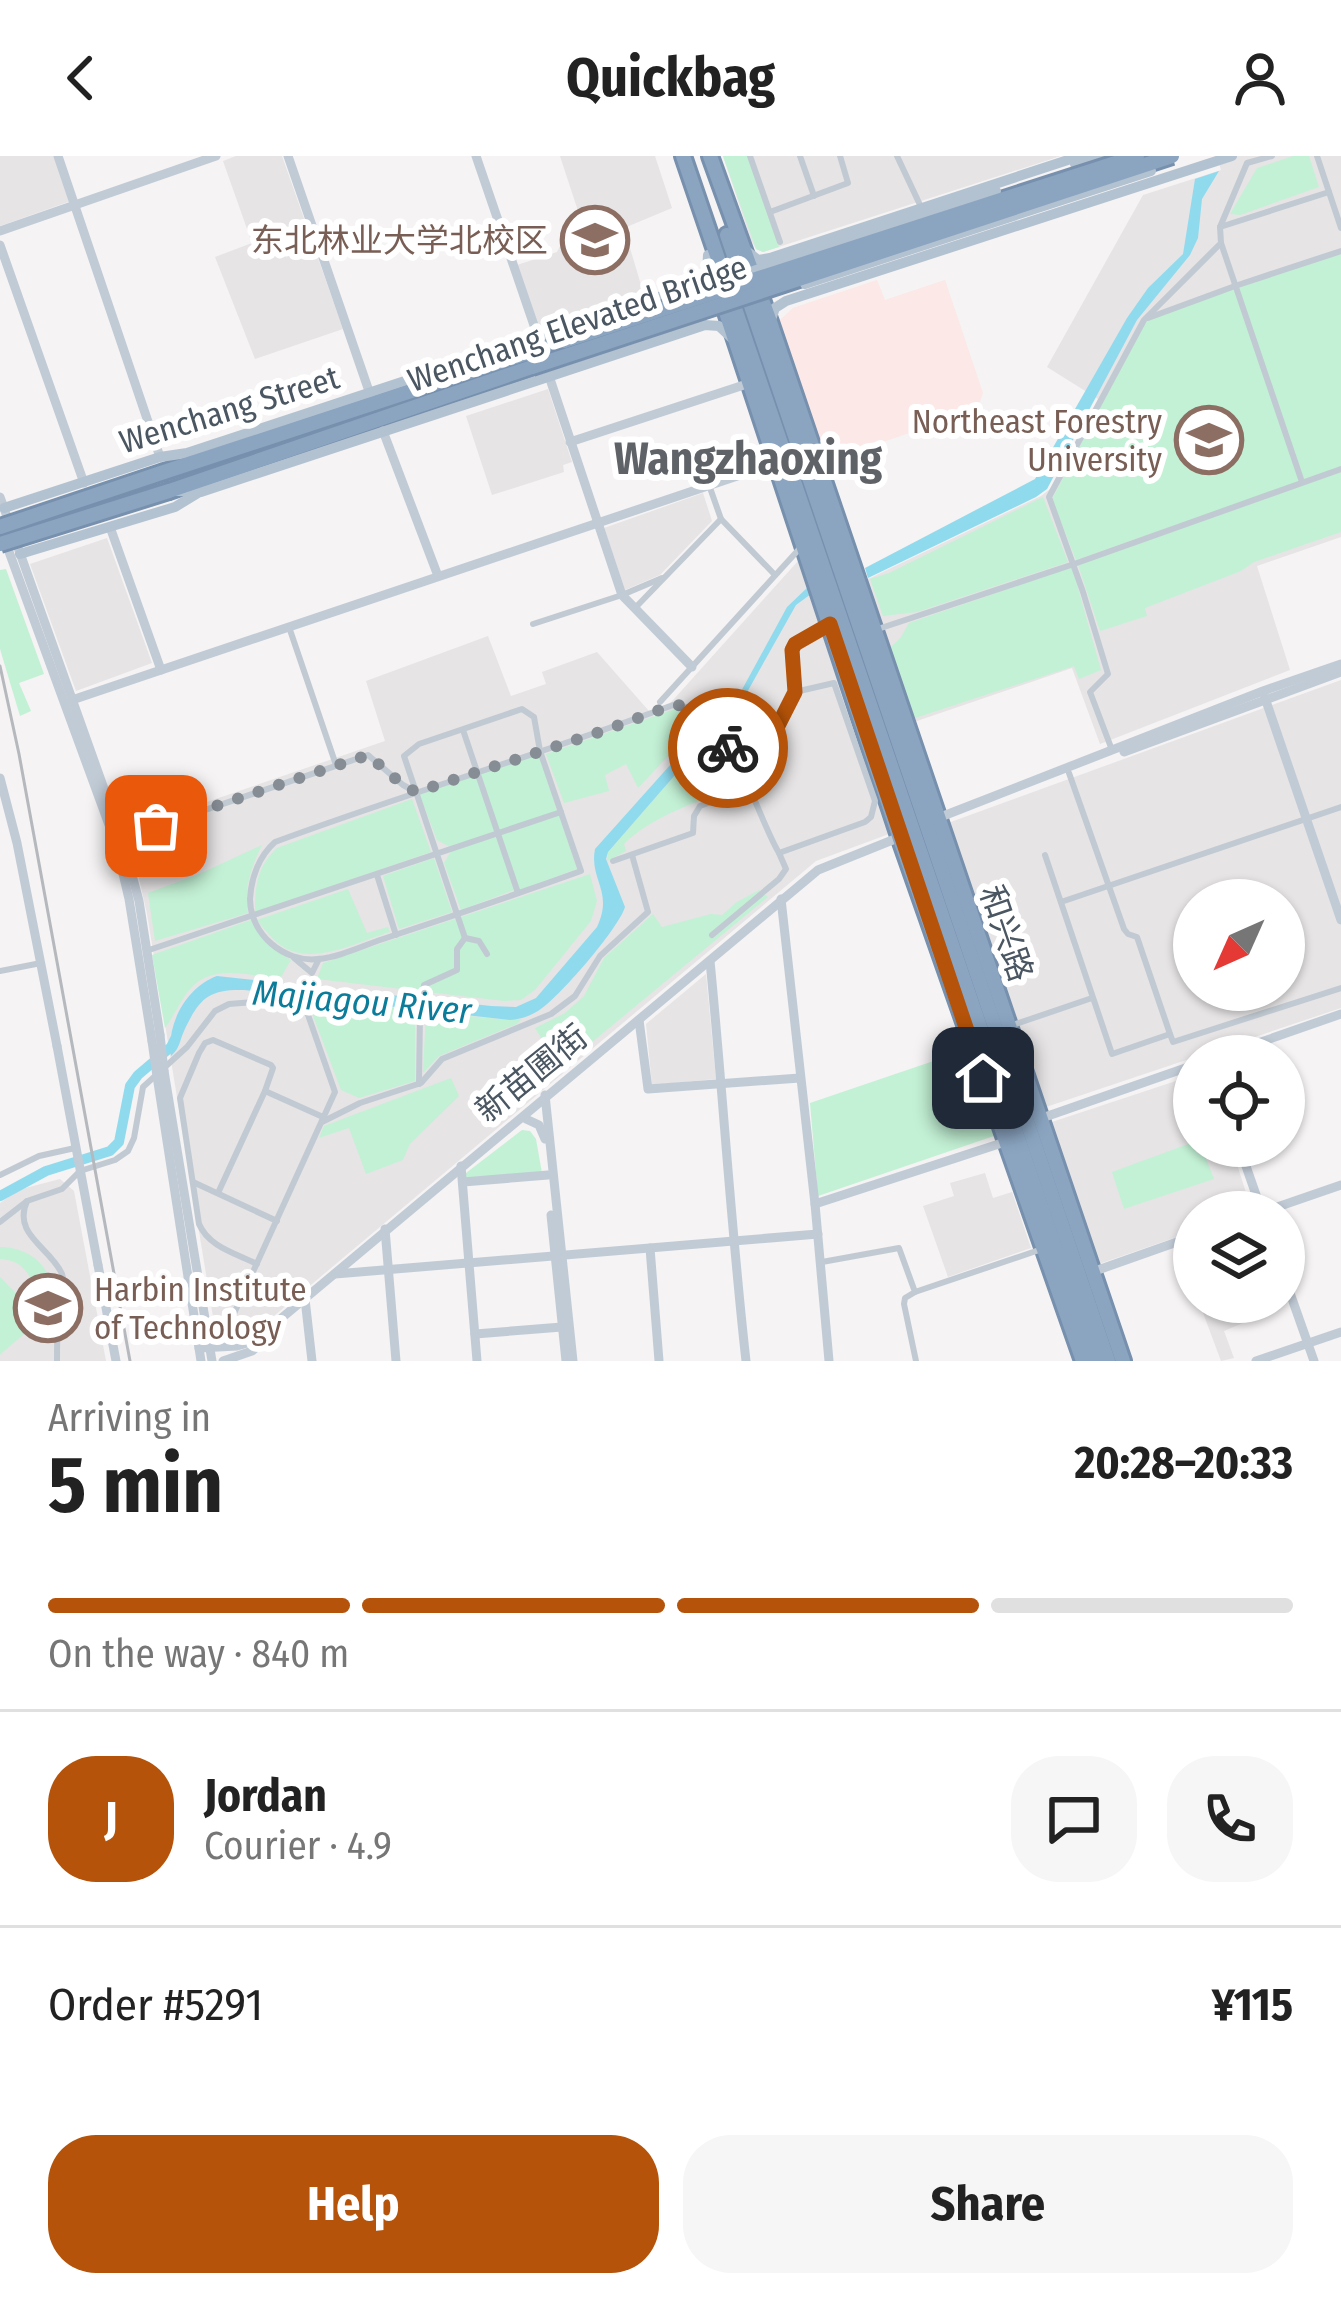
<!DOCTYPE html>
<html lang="en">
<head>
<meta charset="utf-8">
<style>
	:root { --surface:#fff; --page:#f6f6f6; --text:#222; --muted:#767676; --line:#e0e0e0; --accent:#b45309 }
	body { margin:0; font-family:"Fira Sans Condensed","Noto Sans SC",sans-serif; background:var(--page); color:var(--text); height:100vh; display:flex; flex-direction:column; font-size:45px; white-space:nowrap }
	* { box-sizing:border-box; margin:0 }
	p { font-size:39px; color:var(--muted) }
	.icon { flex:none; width:66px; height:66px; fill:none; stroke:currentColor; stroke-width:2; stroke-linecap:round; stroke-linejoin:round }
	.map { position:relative; height:1205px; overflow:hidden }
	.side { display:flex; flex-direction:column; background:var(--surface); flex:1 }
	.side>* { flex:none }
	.needle { width:78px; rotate:225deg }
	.buttons { position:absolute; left:1173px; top:723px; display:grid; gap:24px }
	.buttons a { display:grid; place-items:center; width:132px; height:132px; border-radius:50%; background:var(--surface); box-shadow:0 3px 9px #0004; font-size:60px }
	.pin { position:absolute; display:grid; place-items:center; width:102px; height:102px; color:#fff; margin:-51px; border-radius:24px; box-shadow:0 6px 18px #0006 }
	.courier { position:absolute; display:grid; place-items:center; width:120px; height:120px; margin:-60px; border:9px solid #b45309; border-radius:50%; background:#fff; color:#222; box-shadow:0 3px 15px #0007 }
	.overview em { font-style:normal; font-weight:700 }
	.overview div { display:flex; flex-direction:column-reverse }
	.overview { display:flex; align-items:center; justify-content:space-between; height:204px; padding:0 48px }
	h1 { font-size:78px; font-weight:700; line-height:90px }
	.bar { display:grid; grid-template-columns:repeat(4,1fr); gap:18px 12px; align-content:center; height:144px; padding:0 48px }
	.bar i { height:15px; border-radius:9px; background:var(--line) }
	.bar .current { background:var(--accent) }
	.bar p { grid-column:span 4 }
	.line { display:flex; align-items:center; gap:30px; padding:0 48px; border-top:3px solid var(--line) }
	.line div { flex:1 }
	.round { display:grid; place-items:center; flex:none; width:126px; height:126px; border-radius:48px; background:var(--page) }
	.cta { display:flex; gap:24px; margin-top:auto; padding:24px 48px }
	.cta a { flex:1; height:138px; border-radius:48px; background:var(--accent); color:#fff; font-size:48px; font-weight:700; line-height:138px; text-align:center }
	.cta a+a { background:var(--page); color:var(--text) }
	header { display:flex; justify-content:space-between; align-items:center; height:156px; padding:0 48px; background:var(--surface); font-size:54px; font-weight:700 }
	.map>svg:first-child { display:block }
	.education { fill:#e6e4e5; fill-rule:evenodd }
	.medical { fill:#fce8e6 }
	.green { fill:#c3f1d5 }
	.water { fill:#90daee }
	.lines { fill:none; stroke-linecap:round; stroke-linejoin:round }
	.river { stroke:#90daee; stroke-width:10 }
	.highway-casing { stroke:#7690ad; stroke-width:20 }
	.street { stroke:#c1cad2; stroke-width:6 }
	.secondary { stroke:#c1cbd6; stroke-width:9 }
	.primary { stroke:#b3c2d1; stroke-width:10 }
	.highway { stroke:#8ba5c1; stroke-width:14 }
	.rail { stroke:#b5b8bd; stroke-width:3 }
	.highway-bridge-casing { stroke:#7690ad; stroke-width:20; stroke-linecap:butt }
	.secondary-bridge { stroke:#c1cbd6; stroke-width:9 }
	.primary-bridge { stroke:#b3c2d1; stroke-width:10 }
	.highway-bridge { stroke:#8ba5c1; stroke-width:14 }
	.done { stroke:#868d94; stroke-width:12; stroke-dasharray:0 21.6 }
	.route { stroke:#b45309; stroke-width:15 }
	.labels { text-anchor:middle; stroke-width:12; stroke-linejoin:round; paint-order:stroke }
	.education-label { font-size:33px; fill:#785e54; stroke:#fff; text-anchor:end }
	.street-label { font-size:33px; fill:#4a5661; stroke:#fff }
	.water-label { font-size:36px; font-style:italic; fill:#0c7c9b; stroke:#fff }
	.district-label { font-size:45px; font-weight:bold; fill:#5f6368; stroke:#fff }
</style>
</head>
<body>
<header><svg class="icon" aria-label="back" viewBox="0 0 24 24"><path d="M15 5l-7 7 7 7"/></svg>Quickbag<svg class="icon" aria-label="person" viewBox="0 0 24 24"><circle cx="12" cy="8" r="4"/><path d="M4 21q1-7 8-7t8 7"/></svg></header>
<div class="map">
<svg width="1341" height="1205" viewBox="0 0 1341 1205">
	<rect width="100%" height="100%" fill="#f5f3f3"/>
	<g class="education">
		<path d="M0,0H54L71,45L0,70Z"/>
		<path d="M236,0H282L343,173L255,203L215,101L252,87L223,5Z"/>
		<path d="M560,0H655L672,52L624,72L644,139L539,174L517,109L557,96L578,55Z"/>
		<path d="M723,0H1061L763,96L756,93L751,84Z"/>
		<path d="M1217,0H1341V381L1257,410L1290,514L1100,588L1072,512L914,566L866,424L1041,340L1050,333L1098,243L1047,211L1143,39L1221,14Z"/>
		<path d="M548,233L572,306L563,309L564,316L492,339L466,260Z"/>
		<path d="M703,337L712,365L660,419L625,434L604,372Z"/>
		<path d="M107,382L152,507L76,535L30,408Z"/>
		<path d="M798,405L889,678L816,705L256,1175L241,1180L214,1167L147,758L128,673L385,585L366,525L488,480L511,540L546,528L542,516L597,496L656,563Z"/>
		<path d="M1341,524V852L1046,951L948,667ZM1194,744H1284V834H1194Z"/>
		<path d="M706,818L716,923L652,929L646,868Z"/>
		<path d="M1194,919V990H1231L1252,1055L1194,1056V1075L1099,1108L1049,967Z"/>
		<path d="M985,1017L993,1042L1012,1036L1031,1092L948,1121L923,1050L954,1040L950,1027Z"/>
		<path d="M60,1023L74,1035L106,1205H0V1047L18,1034Z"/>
		<path d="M1199,1146H1246L1252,1163L1224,1175L1234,1202L1221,1205Z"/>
	</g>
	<path class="medical" d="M877,124L885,144L945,124L983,237L977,254L827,305L779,165L793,152Z"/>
	<g class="green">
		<path d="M723,0H748L779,91L763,96L756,93Z"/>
		<path d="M1293,0H1309L1319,31L1240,59L1230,58L1257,12Z"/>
		<path d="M1341,97V311L1304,323L1238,132Z"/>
		<path d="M1234,132L1300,325L1076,404L1052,343L1146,165Z"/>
		<path d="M1341,316V376L1254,406L1241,415L1145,452L1147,460L1100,475L1078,409Z"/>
		<path d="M1043,341L1068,406L917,456L883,460L870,423L889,417Z"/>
		<path d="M1072,411L1101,514L1079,523L1074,510L915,562L891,491L901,481L909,467Z"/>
		<path d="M6,413L44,518L19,527L31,555L20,560L0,493V414Z"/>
		<path d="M675,553L692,557L706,569L670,598L638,632L626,608L605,619L609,635L564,647L546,598Z"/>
		<path d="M717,583L735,609L743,629C706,642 651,660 624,688L626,695L607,705L608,696L682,611Z"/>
		<path d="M539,598L557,655L499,674L481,618Z"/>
		<path d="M476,619L495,675L450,691L437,684L419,637Z"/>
		<path d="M412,643L431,696L255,756C255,729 257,711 277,692Z"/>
		<path d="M559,659L577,713L519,734L501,678Z"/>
		<path d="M497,680L514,734L461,754L444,707L451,695Z"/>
		<path d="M262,689C251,712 244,731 248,757L155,785L148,737L199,718Z"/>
		<path d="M434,702L452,756L399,773L383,720Z"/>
		<path d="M590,718L597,745L591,765L535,834L521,844L504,845L317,823L323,807Z"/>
		<path d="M348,733L367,777L388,771L390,776C360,785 316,809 285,792C274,786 265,774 257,764Z"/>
		<path d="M759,734L768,741L546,924L528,904L545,888L535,872L565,857L584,840L604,802L653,758L662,771L711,758L722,759L737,746Z"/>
		<path d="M251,764L277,795L291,804L280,823C253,820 215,808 193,830C181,842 175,859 165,872L152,799Z"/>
		<path d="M313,843L415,854V925L359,942L341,934L312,857Z"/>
		<path d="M426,856L510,864L522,863L517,868L439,900L423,917Z"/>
		<path d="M963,895L994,980L818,1040L810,947Z"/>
		<path d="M451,922L459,940L410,988L403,1004L366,1018L349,972L319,982L324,970Z"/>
		<path d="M522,974L530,975L536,983L542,1017L466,1023V1017Z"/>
		<path d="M1194,986V990H1201L1214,1023L1124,1053L1112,1016Z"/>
		<path d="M0,1091C26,1091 50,1107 52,1135C52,1141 52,1149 49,1154C42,1165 11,1188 0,1199V1121L29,1151L34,1134C30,1115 20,1104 0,1103Z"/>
	</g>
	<g class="water">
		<path d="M1219,15L1202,43L1198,82L1190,99L1137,164L1047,333L1036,341L868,422L865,412L1035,323L1127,162L1148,132L1183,98L1195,23Z"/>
		<path d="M808,431L811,438L796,449L727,572L682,611L608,696L606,703L625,751C619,772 558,843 538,855C528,861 521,863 510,864L244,834C208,833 199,843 184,875C179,886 180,892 171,900C166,869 186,831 217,820L491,850L516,851L536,842L597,771C614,735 589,724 595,693L680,598L726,563L787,451Z"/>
	</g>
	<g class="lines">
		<path class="river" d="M0,1040L46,1015L110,995L119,986L130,930L138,919L171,891L175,883"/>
		<g class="highway-casing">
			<g id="highway">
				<path d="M683,0L1094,1205"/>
				<path d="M710,0L770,166L1123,1205"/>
				<path d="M727,79L1108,1205"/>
				<path d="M721,141L901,686L1083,1205"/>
				<path d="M164,316L564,185"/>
				<path d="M169,335L532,211"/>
			</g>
		</g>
		<g class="street">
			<path d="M750,0L780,86"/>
			<path d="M800,0L814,40"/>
			<path d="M897,0L921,51"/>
			<path d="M1329,36L1341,72"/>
			<path d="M770,56L848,27L840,0"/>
			<path d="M1220,71L1329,36L1317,0"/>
			<path d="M1221,87L1302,326"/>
			<path d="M1148,162L1235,130L1341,95"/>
			<path d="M709,329L721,363L775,419"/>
			<path d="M636,451L721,363"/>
			<path d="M533,468L622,439L662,422"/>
			<path d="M289,471L336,609"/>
			<path d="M878,473L1074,408L1341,313"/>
			<path d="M660,546L801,391"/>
			<path d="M463,574L518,737"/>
			<path d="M1112,594L1090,536L1108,518L1083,436L1049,341L1144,164L1221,87L1220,71L1247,7L1272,0"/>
			<path d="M1069,617L1124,773L1128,778L1137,781L1170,878"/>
			<path d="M122,682L368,599L403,629L416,636"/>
			<path d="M1045,699L1112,898L1170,878L1173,886L1341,832"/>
			<path d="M613,705L693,677L694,660L700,650L750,631L753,619L795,536L792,494L795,488L827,469"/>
			<path d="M377,719L396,779"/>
			<path d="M1061,746L1341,651"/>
			<path d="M712,779L779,723L786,713L779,697"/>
			<path d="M465,782C445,721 424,661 404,600L419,588L522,553L534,561L540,595L581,715C517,738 453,760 389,781C366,788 341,801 318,803C284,807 250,778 250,743C251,722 259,700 275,686C407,637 542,598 673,549C729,549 755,657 779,697L865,666L871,661L875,645L834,527L795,536"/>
			<path d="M146,795L561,656"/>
			<path d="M294,802L312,817L319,803"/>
			<path d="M0,815L41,807"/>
			<path d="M1010,870L1092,842"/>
			<path d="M419,928L420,858L424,829L457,814V793L465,782L479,785L487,798"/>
			<path d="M322,966L360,947L421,927L442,903L551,858L575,840L600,800L648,756L632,699"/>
			<path d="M0,1019L39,1000L75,992"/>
			<path d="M193,1026L277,1065"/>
			<path d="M218,1037L265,935"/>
			<path d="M27,1045C12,1079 50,1091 62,1118C68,1134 59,1150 58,1166C57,1179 57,1192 57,1205"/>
			<path d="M0,1066L27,1045L62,1033L80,1015L115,1004L128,995L134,982L143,931L187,891L215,855L229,848L254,846L307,856L335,936L226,1175L211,1191"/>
			<path d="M822,1106L899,1092L915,1136L905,1142L904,1148L916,1205"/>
			<path d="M257,1108C235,1097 209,1091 199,1068L180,942L199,897L205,887L213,884L271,909L273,912L265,935L323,961"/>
			<path d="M915,1136L1042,1093"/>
		</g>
		<g class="secondary">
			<path d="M58,0L160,301"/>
			<path d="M288,0L370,238"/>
			<path d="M476,0L538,181"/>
			<path d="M0,75L216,0"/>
			<path d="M0,89L84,327"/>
			<path d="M549,220L622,439L692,511"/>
			<path d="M383,275L438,420"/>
			<path d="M570,286L750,227"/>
			<path d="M0,341L123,686L139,745L160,879"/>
			<path d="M110,371L161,514"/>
			<path d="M4,382L116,688L129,743L152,885"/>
			<path d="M1265,542L1341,764"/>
			<path d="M72,544L776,307"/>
			<path d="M1124,596L1341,516"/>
			<path d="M0,622L17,687L57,890"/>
			<path d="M938,662L1263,535L1341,508"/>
			<path d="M781,743L815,1048L829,1205"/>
			<path d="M710,805C723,938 731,1072 746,1205"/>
			<path d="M639,864L648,933L800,922"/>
			<path d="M1221,900L1341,858"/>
			<path d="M164,915L212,1205"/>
			<path d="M157,920L201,1205"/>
			<path d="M545,939L573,1205"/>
			<path d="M1042,962L1194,909"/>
			<path d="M526,963L539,969L545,983"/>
			<path d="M1239,990L1262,1056"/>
			<path d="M461,1010L477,1205"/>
			<path d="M463,1026L548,1019"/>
			<path d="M815,1048L1005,986"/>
			<path d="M1263,1056L1341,1029"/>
			<path d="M551,1059L566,1205"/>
			<path d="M385,1073L396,1205"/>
			<path d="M650,1092L659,1205"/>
			<path d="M98,1109L116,1205"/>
			<path d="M1095,1115L1194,1080"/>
			<path d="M335,1118L818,1078"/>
			<path d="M1284,1120L1314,1205"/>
			<path d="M305,1143L312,1205"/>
			<path d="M475,1178L562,1171"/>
			<path d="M199,1192L237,1190L254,1185L818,714L900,681"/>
			<path d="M223,1205L252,1195L266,1183"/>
			<path d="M1256,1205L1341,1176"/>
		</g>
		<g class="primary">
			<path d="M1075,8L1100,0"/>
			<path d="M744,93L758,104L770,102L1080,0"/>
			<path d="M770,166L775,152L786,145L1232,0"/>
			<path d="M178,335L201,336L705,169L719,170L733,183"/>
			<path d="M4,352L160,301L187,297L698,128C709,122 707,111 708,99"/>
			<path d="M20,398L175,351L198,337"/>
		</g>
		<use href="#highway" class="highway"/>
		<path class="rail" d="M0,510L19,598L130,1205"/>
		<g class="highway-bridge-casing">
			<g id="highway-bridge">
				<path d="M564,185L1137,0"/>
				<path d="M532,211L1172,0"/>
				<path d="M0,371L164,316"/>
				<path d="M0,388L169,335"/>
			</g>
		</g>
		<g class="secondary-bridge">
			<path d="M160,879L164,915"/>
			<path d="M152,885L157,920"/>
			<path d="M57,890L98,1109"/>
		</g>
		<g class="primary-bridge">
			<path d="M805,128L1151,15"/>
			<path d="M692,137L762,112L996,35"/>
		</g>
		<use href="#highway-bridge" class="highway-bridge"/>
	</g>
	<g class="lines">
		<path class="done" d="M156,670L368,599L403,629L416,636L600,576L673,549C701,549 714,571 728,592"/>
		<path class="route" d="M728,592L750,632L753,619L795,536L792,494L795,488L830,468L983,922"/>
	</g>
	<defs>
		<g id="university-ring" transform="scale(3.45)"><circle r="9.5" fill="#fff" stroke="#8d6e63" stroke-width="1.5"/><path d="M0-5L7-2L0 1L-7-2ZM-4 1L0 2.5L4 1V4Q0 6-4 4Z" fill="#8d6e63"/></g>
	</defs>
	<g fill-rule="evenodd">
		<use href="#university-ring" x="595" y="84"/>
		<use href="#university-ring" x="1209" y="284"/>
		<use href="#university-ring" x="48" y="1152"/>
	</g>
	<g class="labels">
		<g class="education-label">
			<text x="548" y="96">东北林业大学北校区</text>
			<text x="1162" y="277">Northeast Forestry<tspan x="1162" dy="38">University</tspan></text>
			<text x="94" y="1145" text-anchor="start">Harbin Institute<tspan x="94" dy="38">of Technology</tspan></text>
		</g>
		<g class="street-label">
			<text transform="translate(577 167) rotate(-19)" y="12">Wenchang Elevated Bridge</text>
			<text transform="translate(229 253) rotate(-17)" y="12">Wenchang Street</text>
			<text transform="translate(1007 777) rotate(71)" y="12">和兴路</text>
			<text transform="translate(531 917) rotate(-39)" y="12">新苗圃街</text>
		</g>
		<g class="water-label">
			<text transform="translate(362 845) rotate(5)" y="13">Majiagou River</text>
		</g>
		<g class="district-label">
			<text x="748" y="318">Wangzhaoxing</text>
		</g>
	</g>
</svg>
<div class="buttons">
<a><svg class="needle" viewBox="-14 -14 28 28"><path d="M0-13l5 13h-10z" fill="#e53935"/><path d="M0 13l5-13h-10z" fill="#767676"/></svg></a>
<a><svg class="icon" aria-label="locate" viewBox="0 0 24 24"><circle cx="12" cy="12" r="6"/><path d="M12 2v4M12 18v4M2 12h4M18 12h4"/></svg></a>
<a><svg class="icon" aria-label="layers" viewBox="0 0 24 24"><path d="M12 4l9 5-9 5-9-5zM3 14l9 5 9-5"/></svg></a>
</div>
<div class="pin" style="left:156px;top:670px;background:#ea580c"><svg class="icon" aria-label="bag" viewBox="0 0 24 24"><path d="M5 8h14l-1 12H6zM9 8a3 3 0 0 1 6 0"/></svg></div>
<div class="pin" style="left:983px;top:922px;background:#1f2937"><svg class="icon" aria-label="home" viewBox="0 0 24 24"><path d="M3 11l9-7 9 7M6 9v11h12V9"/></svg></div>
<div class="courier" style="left:728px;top:592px"><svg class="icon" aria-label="bike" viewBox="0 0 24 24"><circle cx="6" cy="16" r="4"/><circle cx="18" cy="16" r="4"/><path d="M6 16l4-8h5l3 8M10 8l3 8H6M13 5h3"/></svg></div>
</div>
<section class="side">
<div class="overview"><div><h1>5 min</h1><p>Arriving in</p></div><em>20:28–20:33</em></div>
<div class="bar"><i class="current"></i><i class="current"></i><i class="current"></i><i></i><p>On the way · 840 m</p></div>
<div class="line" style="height:216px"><b class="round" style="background:var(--accent);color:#fff">J</b><div><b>Jordan</b><p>Courier · 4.9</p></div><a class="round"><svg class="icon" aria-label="chat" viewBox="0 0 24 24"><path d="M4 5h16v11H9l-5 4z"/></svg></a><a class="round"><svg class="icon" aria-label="phone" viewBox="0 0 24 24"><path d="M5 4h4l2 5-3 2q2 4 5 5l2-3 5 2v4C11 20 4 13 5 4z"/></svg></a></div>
<div class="line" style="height:156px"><div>Order #5291</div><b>¥115</b></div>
<div class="cta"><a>Help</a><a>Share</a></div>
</section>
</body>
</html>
